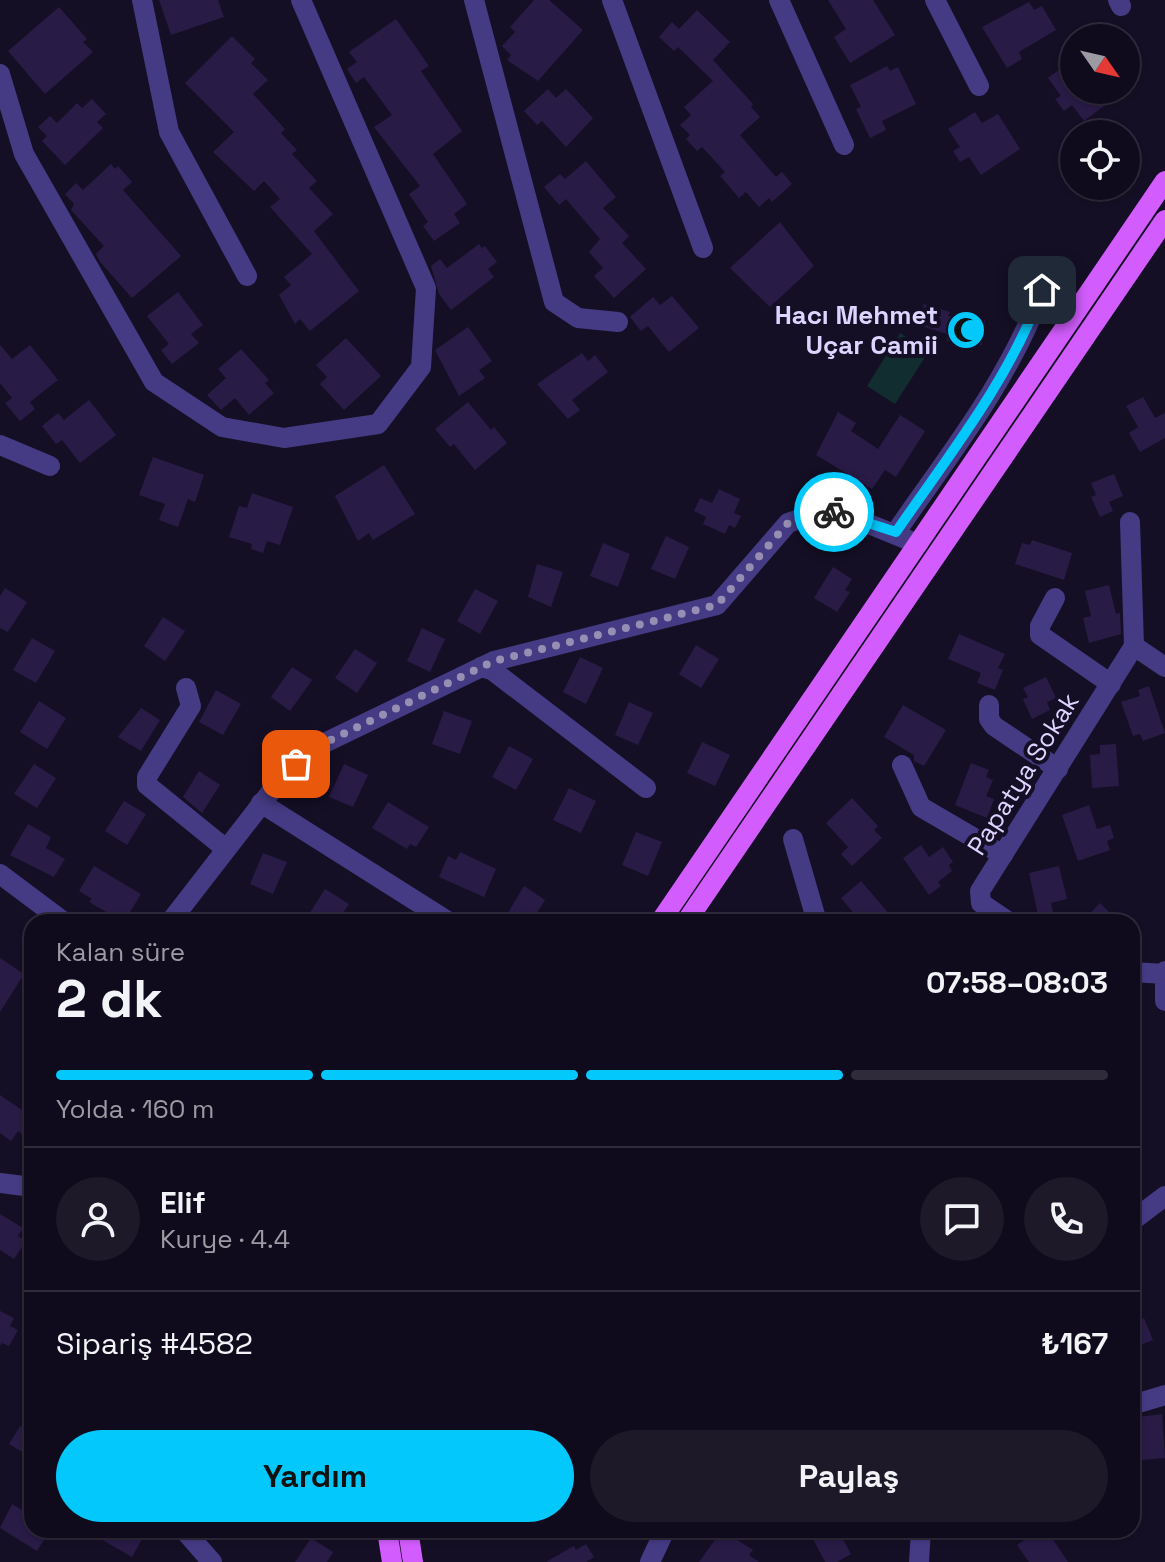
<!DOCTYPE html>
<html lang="tr">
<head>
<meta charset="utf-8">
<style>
	:root { --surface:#100b1c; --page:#1e1929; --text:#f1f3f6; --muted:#9c9ba3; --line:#302b3b; --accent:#03c8fb }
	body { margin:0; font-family:"Space Grotesk",sans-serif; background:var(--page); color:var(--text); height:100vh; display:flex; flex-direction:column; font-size:30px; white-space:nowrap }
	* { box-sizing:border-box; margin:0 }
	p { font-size:26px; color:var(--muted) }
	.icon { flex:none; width:44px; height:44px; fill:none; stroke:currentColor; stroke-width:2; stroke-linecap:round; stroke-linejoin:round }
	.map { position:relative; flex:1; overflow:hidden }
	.side { position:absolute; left:24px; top:914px; width:1116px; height:624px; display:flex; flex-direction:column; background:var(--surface); border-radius:24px; box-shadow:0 2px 6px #0004,0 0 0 2px var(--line) }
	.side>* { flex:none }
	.needle { width:52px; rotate:124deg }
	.fabs { position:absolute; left:1060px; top:24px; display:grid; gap:16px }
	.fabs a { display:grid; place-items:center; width:80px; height:80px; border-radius:50%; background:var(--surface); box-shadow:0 2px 6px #0004,0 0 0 2px var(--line); font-size:40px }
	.pin { position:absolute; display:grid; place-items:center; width:68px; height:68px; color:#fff; margin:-34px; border-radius:16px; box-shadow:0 4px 12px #0006 }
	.courier { position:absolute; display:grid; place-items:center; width:80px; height:80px; margin:-40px; border:6px solid #03c8fb; border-radius:50%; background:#fff; color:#222; box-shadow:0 2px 10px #0007 }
	.overview em { font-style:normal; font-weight:800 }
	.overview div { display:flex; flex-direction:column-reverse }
	.overview { display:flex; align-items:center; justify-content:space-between; height:136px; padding:0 32px }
	h1 { font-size:52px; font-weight:800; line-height:60px }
	.bar { display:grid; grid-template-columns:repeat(4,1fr); gap:12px 8px; align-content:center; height:96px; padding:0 32px }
	.bar i { height:10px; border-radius:6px; background:var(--line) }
	.bar .on { background:var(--accent) }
	.bar p { grid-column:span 4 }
	.line { display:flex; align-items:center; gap:20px; padding:0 32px; border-top:2px solid var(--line) }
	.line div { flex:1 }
	.round { display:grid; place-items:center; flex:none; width:84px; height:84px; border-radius:42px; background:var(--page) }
	.action { display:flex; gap:16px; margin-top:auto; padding:16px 32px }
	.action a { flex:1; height:92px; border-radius:48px; background:var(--accent); color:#111; font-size:32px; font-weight:800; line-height:92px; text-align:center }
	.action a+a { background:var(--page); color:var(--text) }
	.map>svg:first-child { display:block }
	.green { fill:#122d2f }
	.building { fill:#281b46 }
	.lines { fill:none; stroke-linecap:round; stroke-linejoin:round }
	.minor { stroke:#453b84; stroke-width:20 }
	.major { stroke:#d25cfd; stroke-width:20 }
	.done { stroke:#978fb3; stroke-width:8; stroke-dasharray:0 14.4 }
	.route { stroke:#03c8fb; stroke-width:10 }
	.labels { text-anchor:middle; stroke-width:8; stroke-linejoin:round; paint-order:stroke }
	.poi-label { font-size:26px; font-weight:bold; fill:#ddd4ff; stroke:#150f25; text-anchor:end }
	.street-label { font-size:26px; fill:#ddd4ff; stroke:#150f25 }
</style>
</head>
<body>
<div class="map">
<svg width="1165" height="1562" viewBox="0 0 1165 1562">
	<rect width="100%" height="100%" fill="#150f25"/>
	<path class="green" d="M900,333L929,351L895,404L867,386Z"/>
	<g class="building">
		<path d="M159,0H218L224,17L171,35Z"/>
		<path d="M534,0H549L583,30L538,81L507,60L511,55L502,46L515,32L510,27Z"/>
		<path d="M828,0H873L895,35L850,63L834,37L846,29Z"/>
		<path d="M1029,2L1034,10L1042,6L1056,30L1019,52L1022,59L1007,68L982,27Z"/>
		<path d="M59,7L87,39L83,42L93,52L45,94L8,51Z"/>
		<path d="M697,10L730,42L713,60L753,104L751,107L760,117L740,135L776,177L782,172L792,184L772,202L769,198L759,207L746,192L739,198L720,176L725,172L702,147L697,151L686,139L690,135L680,125L691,115L684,107L713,81L678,47L674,51L659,37L672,22L679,29Z"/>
		<path d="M396,19L429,66L421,71L462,131L433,154L467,204L454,214L460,223L434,241L423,226L428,222L409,194L420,186L374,127L392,115L364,77L356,83L347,69L357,62L349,52Z"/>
		<path d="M232,36L255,59L251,63L268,80L253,94L285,129L281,133L297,150L292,154L317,181L309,188L333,214L314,231L359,291L310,331L300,319L295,324L279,295L291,285L284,277L312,254L270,207L280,199L264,181L254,191L213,152L234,132L185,83Z"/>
		<path d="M1074,59V90H1111L1116,97L1084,121L1072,105L1064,111L1055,99L1061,96L1048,78Z"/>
		<path d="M887,66L890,71L898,67L916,104L882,121L886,130L870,138L856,109L861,107L850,85Z"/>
		<path d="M548,89L556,98L566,89L593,118L566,147L542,121L537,125L524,111Z"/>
		<path d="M92,99L106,114L97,122L103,128L65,165L42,141L47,136L38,127L50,116L57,123L77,103L82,108Z"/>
		<path d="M975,112L982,123L998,114L1020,149L981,175L969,157L960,162L953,151L960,147L948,129Z"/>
		<path d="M586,161L616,197L603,208L629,236L622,243L646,269L614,298L594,276L603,268L589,252L600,239L566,199L559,205L544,187L560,174L565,179Z"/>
		<path d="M111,164L115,169L118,166L132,182L123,190L181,256L132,298L101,263L96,254L104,246L71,210L74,204L65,194L76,183L83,190Z"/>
		<path d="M780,222L814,266L770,307L730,268Z"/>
		<path d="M479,244L482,248L485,246L497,262L488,269L494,277L451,310L439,294L431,266L440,259L447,268Z"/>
		<path d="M178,292L203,325L191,334L199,343L172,364L161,350L169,344L147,316Z"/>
		<path d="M672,296L699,328L669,352L648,326L641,331L630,317L653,297L660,305Z"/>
		<path d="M924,304L950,312L948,316L985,320L982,345L947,341V334L918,325Z"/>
		<path d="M468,327L492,361L479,370L485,378L459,396L435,350Z"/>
		<path d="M346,338L381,376L344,410L320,384L327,377L316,365Z"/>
		<path d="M0,345L12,359L30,345L58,380L30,402L35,409L20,421L5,403L12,398L0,383Z"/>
		<path d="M241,349L269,380L265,383L274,393L249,415L235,398L221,410L207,395L226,378L218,369Z"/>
		<path d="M582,353L588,361L595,355L608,372L572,400L580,410L568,419L537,384Z"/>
		<path d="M1143,397L1155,418L1165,413V438L1140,452L1129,433L1138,427L1126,406Z"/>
		<path d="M89,400L116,435L80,463L62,440L56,444L42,426L58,413L64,420Z"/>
		<path d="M468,402L491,430L494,427L507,443L475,470L454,444L450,447L435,429Z"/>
		<path d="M838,412L856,423L851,431L878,449L900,415L925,431L896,477L885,470L872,489L816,455Z"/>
		<path d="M153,457L204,475L195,502L188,499L178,527L159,520L165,504L139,495Z"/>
		<path d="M384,465L415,514L373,540L369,533L358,541L335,496Z"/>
		<path d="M1114,474L1123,496L1109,502L1113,511L1100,517L1091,497L1096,495L1091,483Z"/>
		<path d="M719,489L740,499L734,513L741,516L735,528L729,525L725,534L703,524L706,517L694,511L700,498L712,503Z"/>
		<path d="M252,493L293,507L280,545L267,541L263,553L251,549L252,544L229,537L239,506L247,508Z"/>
		<path d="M666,536L689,547L675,579L651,569Z"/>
		<path d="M1032,540L1072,553L1064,580L1015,564L1022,543L1030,545Z"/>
		<path d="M603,543L630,554L618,587L590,576Z"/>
		<path d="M537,564L563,572L551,607L528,597Z"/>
		<path d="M833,567L852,579L845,590L850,592L837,612L814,598Z"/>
		<path d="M1109,585L1116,614L1120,613L1121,634L1089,643L1083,618L1091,616L1085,591Z"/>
		<path d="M5,588L27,602L8,632L0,628V596Z"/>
		<path d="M475,589L498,601L480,634L457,621Z"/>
		<path d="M163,617L185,631L165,661L144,646Z"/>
		<path d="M422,628L445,639L430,672L407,661Z"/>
		<path d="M959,634L1005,654L998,668L1003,670L995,690L977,683L981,673L948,659Z"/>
		<path d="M32,638L55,651L36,683L13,670Z"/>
		<path d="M696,645L719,659L701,688L679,674Z"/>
		<path d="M355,649L377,663L357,693L335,678Z"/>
		<path d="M580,657L603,668L586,704L563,692Z"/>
		<path d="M292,667L312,680L290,711L271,697Z"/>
		<path d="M1046,677L1056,698L1047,702L1050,710L1032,719L1023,699L1028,697L1023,688Z"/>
		<path d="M1149,686L1165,733L1143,741L1140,734L1133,736L1121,702L1140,696L1138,690Z"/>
		<path d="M216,690L241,704L223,735L199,722Z"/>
		<path d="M39,701L66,718L47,749L20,732Z"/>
		<path d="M629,702L653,713L638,745L615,735Z"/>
		<path d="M903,705L946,730L924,766L914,761V755L884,737Z"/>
		<path d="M141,708L160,720L141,751L118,737Z"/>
		<path d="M444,711L472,721L460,754L432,744Z"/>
		<path d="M702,742L730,755L715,786L687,773Z"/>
		<path d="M1116,744L1119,786L1092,788L1090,755L1100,754V745Z"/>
		<path d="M509,746L533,759L516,790L492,777Z"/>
		<path d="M971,763L989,770L986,777L993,780L986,796L994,799L987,818L955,805Z"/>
		<path d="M34,764L56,778L37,808L14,794Z"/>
		<path d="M344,764L368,775L353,807L329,797Z"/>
		<path d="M199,771L220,785L202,813L183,797Z"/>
		<path d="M569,788L596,801L581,833L553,820Z"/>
		<path d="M852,798L878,826L874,830L882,838L852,866L841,854L848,847L826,823Z"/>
		<path d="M124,801L146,814L127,845L105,831Z"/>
		<path d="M388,802L429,827L416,847L410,844L407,849L372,828Z"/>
		<path d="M1089,805L1097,829L1110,825L1114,838L1107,841L1110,850L1078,861L1062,815Z"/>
		<path d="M28,824L51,837L46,848L65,859L54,877L10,855Z"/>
		<path d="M636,832L662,842L648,876L622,865Z"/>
		<path d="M921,845L929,857L943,847L953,862L949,865L952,871L938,882L941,886L929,895L903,858Z"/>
		<path d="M460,852L496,869L484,897L439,877L448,856L456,860Z"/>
		<path d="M263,853L287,862L273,894L250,884Z"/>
		<path d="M94,866L141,894L124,922L89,902L92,899L79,891Z"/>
		<path d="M1059,866L1067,899L1051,903L1053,912L1038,915L1029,873Z"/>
		<path d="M861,881L896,922H861L841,898Z"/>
		<path d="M524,886L545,900L531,922H515L506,916Z"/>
		<path d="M325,889L349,904L337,922H304Z"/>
		<path d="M1100,903L1119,922H1082Z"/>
		<path d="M0,958L24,974L0,1012Z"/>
		<path d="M0,1095L28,1114L24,1120L32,1126V1141L18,1131L11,1141L0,1133Z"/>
		<path d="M0,1214L23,1228L18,1236L26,1241L14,1259L0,1250Z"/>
		<path d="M0,1311L14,1318L10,1326L18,1330L9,1346L2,1343L0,1346Z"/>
		<path d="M1144,1318L1153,1340L1132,1348V1323Z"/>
		<path d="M1162,1414L1165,1458L1141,1460L1138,1417Z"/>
		<path d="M20,1426L32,1434V1458L9,1444Z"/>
		<path d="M12,1504L32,1516V1530H50L37,1551L0,1528Z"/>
		<path d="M85,1530H147L132,1557Z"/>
		<path d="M722,1530L753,1550L749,1555L759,1562H699Z"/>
		<path d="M825,1530H838L851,1554L837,1562H825L812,1537Z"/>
		<path d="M1035,1533L1040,1541L1050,1535L1068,1562H1029L1017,1545Z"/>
		<path d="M311,1538L333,1552L327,1562H295Z"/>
		<path d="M586,1544L594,1557L586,1562H546L574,1546L576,1550Z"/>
	</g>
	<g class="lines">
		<g class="minor">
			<path d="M142,0L169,132L247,276"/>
			<path d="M474,0L554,302L578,318L618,322"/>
			<path d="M612,0L703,248"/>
			<path d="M779,0L844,145"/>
			<path d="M935,0L979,86"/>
			<path d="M1118,0L1121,6"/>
			<path d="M0,74L24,154L154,382L222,427L284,438L378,424L421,367L426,288L301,0"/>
			<path d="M0,445L50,466"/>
			<path d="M1130,522L1134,646"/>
			<path d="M896,532C949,455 1010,379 1042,290"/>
			<path d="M1055,598L1040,626V635L1111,684"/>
			<path d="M1134,646L1165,667"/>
			<path d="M481,667L492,670L646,788"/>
			<path d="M186,688L191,706L147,777V785L226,849"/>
			<path d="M989,705V719L994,726L1058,769"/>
			<path d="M902,765L921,807L1003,855"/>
			<path d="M261,803L449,922"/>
			<path d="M793,839L817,922"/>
			<path d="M0,874L64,922"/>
			<path d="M170,922L280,780L312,749L494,661L717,605L788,523L817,513L837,511L918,544"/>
			<path d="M1009,922L981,903L980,891L1134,646"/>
			<path d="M1165,971V1001"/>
			<path d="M1132,972L1165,974"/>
			<path d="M0,1183L32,1187"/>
			<path d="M1132,1221L1165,1196"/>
			<path d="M1132,1405L1165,1395"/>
			<path d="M184,1530L212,1562"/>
			<path d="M650,1562L665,1530"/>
			<path d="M919,1562L921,1530"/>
		</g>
		<g class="major">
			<path d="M660,922L1165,181"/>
			<path d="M686,922L1165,220"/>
			<path d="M387,1530L392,1562"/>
			<path d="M408,1530L413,1562"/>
		</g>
	</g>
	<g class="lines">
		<path class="done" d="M296,764L312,749L494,661L717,605L788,523L817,513L834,512"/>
		<path class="route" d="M834,512L896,532C949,455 1010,379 1042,290"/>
	</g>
	<defs>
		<g id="mosque-disc" transform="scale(2)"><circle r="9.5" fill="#03c8fb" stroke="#150f25"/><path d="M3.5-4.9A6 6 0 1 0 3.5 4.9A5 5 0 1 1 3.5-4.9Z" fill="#111"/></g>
	</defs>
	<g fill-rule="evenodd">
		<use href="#mosque-disc" x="966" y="330"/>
	</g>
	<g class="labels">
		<g class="poi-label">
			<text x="938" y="324">Hacı Mehmet<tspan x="938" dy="30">Uçar Camii</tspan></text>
		</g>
		<g class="street-label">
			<text transform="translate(1023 774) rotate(-58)" y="9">Papatya Sokak</text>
		</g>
	</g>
</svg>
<div class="fabs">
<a><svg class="needle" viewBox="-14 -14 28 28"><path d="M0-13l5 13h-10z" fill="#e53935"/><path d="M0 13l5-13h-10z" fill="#9c9ba3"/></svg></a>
<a><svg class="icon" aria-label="locate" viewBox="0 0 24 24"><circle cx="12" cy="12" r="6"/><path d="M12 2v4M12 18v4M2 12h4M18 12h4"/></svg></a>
</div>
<div class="pin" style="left:296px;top:764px;background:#ea580c"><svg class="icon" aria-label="bag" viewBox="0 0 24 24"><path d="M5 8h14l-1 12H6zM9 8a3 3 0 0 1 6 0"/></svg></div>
<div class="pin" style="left:1042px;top:290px;background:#1f2937"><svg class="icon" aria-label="home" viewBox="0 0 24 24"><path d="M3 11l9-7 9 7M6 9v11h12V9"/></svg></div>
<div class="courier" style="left:834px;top:512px"><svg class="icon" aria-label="bike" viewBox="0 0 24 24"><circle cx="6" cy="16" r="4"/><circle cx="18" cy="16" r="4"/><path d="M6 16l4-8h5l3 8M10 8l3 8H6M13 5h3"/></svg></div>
<section class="side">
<div class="overview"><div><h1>2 dk</h1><p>Kalan süre</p></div><em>07:58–08:03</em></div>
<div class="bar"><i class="on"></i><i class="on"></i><i class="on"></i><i></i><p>Yolda · 160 m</p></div>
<div class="line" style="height:144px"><a class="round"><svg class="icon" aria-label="person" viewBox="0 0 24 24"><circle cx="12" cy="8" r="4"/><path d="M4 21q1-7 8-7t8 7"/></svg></a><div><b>Elif</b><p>Kurye · 4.4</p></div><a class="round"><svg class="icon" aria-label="chat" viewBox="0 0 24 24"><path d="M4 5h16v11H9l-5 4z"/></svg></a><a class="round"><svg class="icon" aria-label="phone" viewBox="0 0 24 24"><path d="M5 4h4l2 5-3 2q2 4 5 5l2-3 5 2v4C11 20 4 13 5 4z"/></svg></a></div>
<div class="line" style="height:104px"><div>Sipariş #4582</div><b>₺167</b></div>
<div class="action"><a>Yardım</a><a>Paylaş</a></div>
</section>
</div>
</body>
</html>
